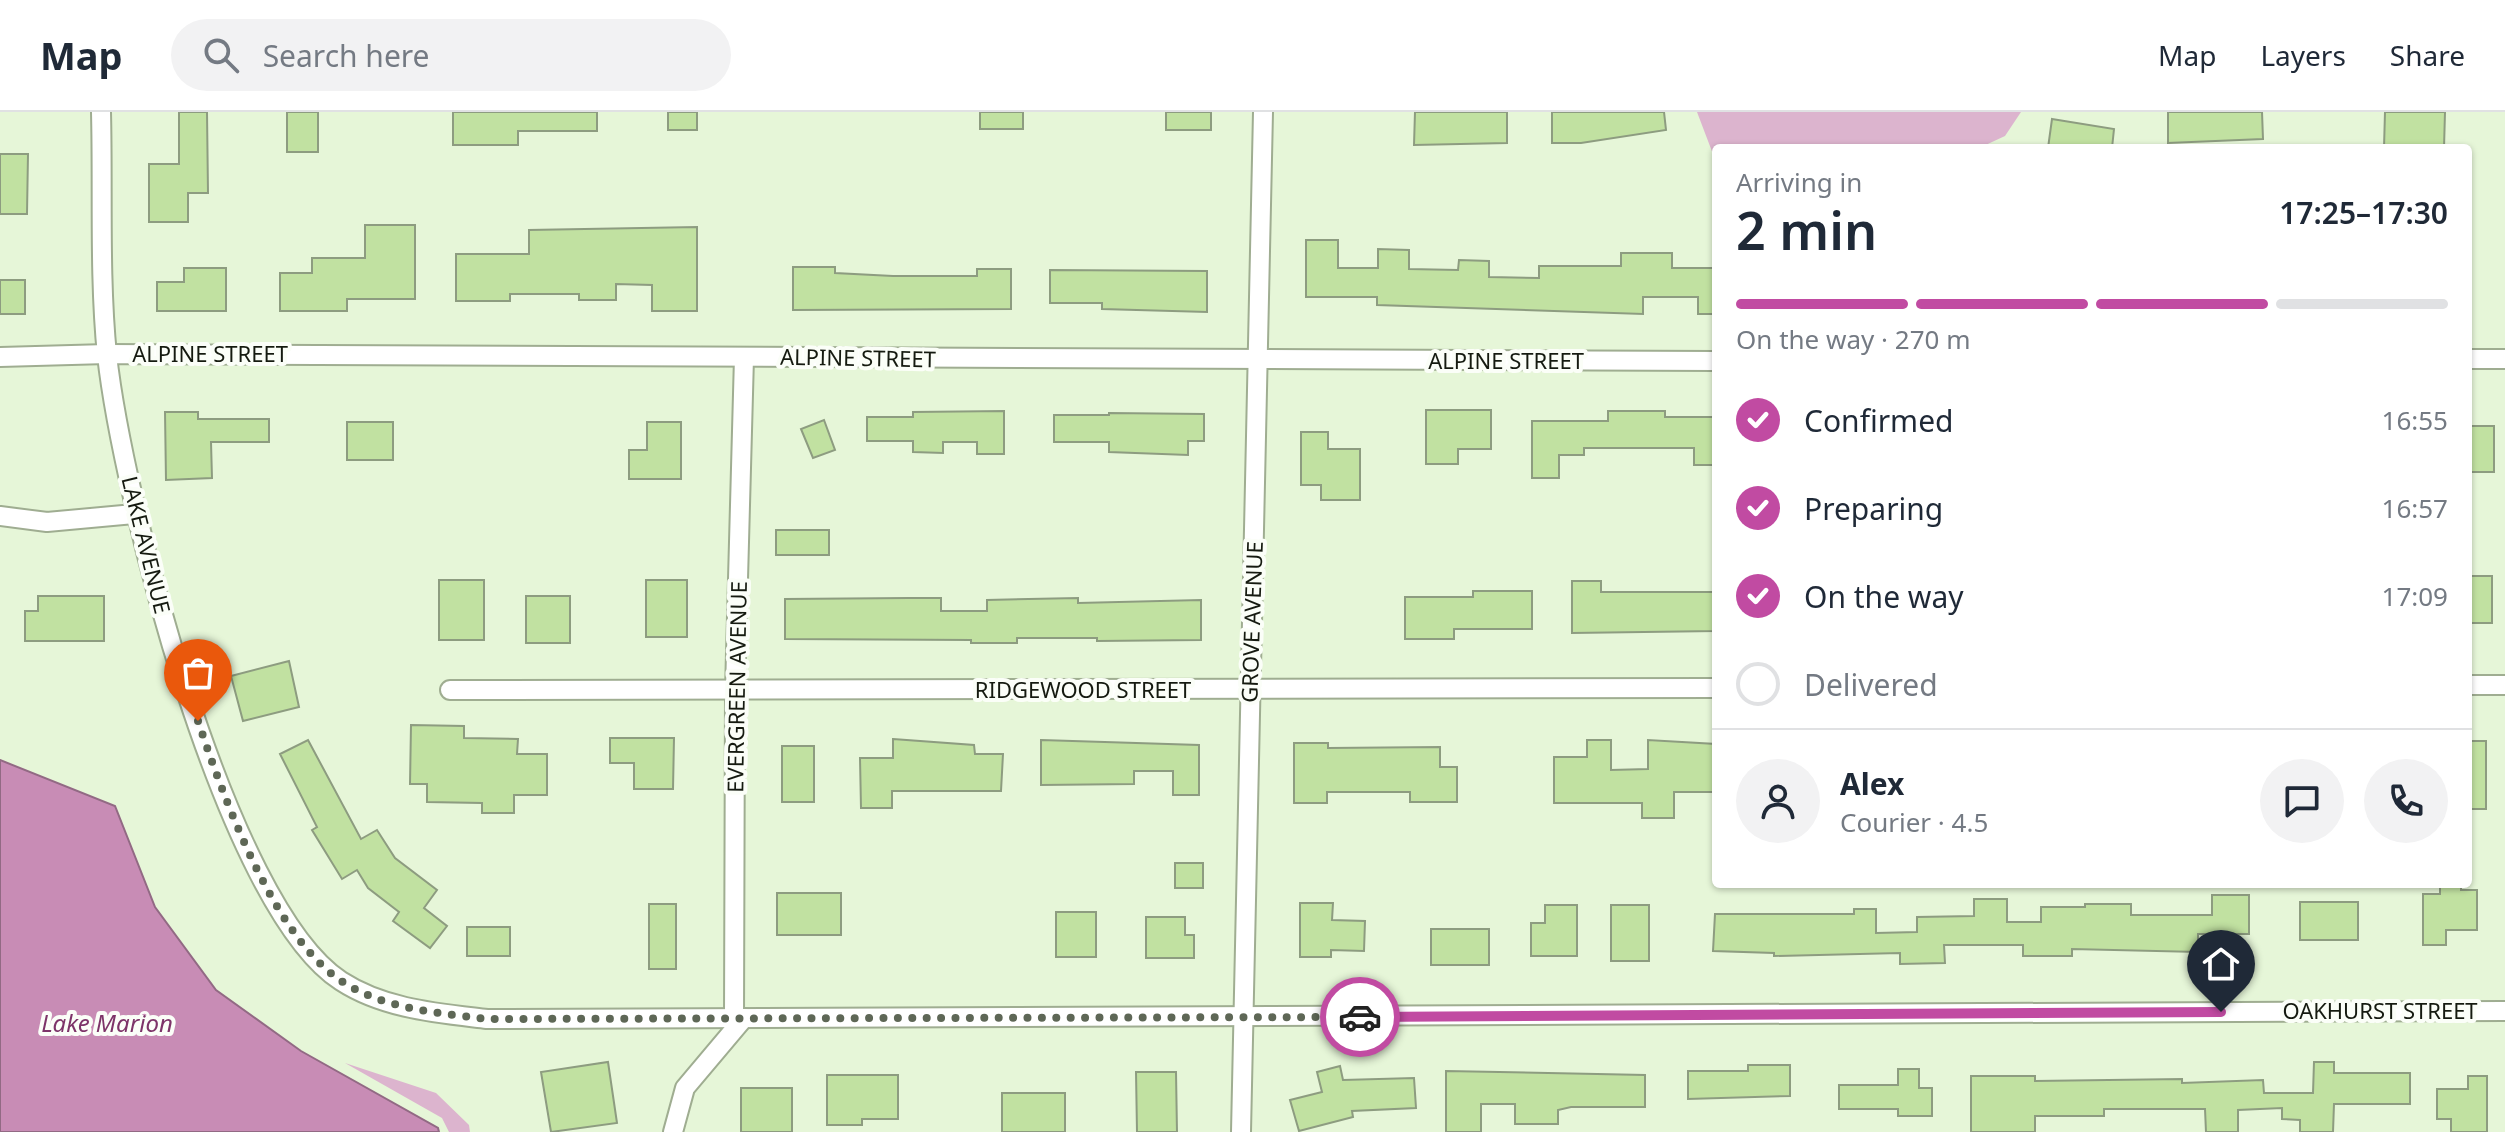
<!DOCTYPE html>
<html lang="en">
<head>
<meta charset="utf-8">
<style>
	:root { --surface:#fff; --page:#f2f2f3; --text:#1f2937; --muted:#747a83; --line:#e0e1e3; --accent:#c14ba2 }
	body { margin:0; font-family:"Noto Sans",sans-serif; background:var(--page); color:var(--text); height:100vh; display:flex; flex-direction:column; font-size:30px; white-space:nowrap }
	* { box-sizing:border-box; margin:0 }
	p { font-size:26px; color:var(--muted) }
	.icon { flex:none; width:44px; height:44px; fill:none; stroke:currentColor; stroke-width:2; stroke-linecap:round; stroke-linejoin:round }
	.map { position:relative; flex:1; overflow:hidden }
	.side { position:absolute; left:1712px; top:32px; width:760px; height:744px; display:flex; flex-direction:column; background:var(--surface); border-radius:8px; box-shadow:0 2px 6px #0004 }
	.side>* { flex:none }
	.pin { position:absolute; display:grid; place-items:center; width:68px; height:68px; color:#fff; margin:-82px -34px; border-radius:50% 50% 50% 0; rotate:-45deg; box-shadow:0 0 8px #0007 }
	.pin .icon { rotate:45deg }
	.courier { position:absolute; display:grid; place-items:center; width:80px; height:80px; margin:-40px; border:6px solid #c14ba2; border-radius:50%; background:#fff; color:#222; box-shadow:0 2px 10px #0007 }
	.head em { font-style:normal; font-weight:600 }
	.head div { display:flex; flex-direction:column-reverse }
	.head { display:flex; align-items:center; justify-content:space-between; height:136px; padding:0 24px }
	h1 { font-size:52px; font-weight:600; line-height:60px }
	.bar { display:grid; grid-template-columns:repeat(4,1fr); gap:12px 8px; align-content:center; height:96px; padding:0 24px }
	.bar i { height:10px; border-radius:6px; background:var(--line) }
	.bar .active { background:var(--accent) }
	.bar p { grid-column:span 4 }
	.line { display:flex; align-items:center; gap:20px; padding:0 24px; border-top:2px solid var(--line) }
	.line div { flex:1 }
	.round { display:grid; place-items:center; flex:none; width:84px; height:84px; border-radius:42px; background:var(--page) }
	ol { padding:0 24px; list-style:none }
	li { display:flex; align-items:center; gap:24px; height:88px }
	li p { margin-inline-start:auto }
	li .icon { padding:8px; border-radius:50%; background:var(--accent); color:#fff; stroke-width:4 }
	li:last-child { color:var(--muted) }
	li i { width:44px; height:44px; border:4px solid var(--line); border-radius:50% }
	header { display:flex; align-items:center; gap:48px; box-sizing:border-box; height:112px; padding:0 40px; background:var(--surface); border-bottom:2px solid var(--line) }
	header strong { font-size:38px }
	nav { display:flex; gap:44px; margin-inline-start:auto; font-size:28px }
	.search { width:560px; height:72px; background:var(--page); display:flex; align-items:center; gap:20px; box-sizing:border-box; padding:0 28px; border-radius:44px; color:var(--muted); font-size:30px }
	.map>svg:first-child { display:block }
	.green { fill:#dcb4ce }
	.water { fill:#c88cb5; stroke:#926a84; stroke-width:2 }
	.building { fill:#c1e1a1; stroke:#8d9c80; stroke-width:2 }
	.lines { fill:none; stroke-linecap:round; stroke-linejoin:round }
	.minor-casing { stroke:#9fad91; stroke-width:22 }
	.minor { stroke:#fff; stroke-width:18 }
	.done { stroke:#5e6756; stroke-width:8; stroke-dasharray:0 14.4 }
	.route { stroke:#c14ba2; stroke-width:10 }
	.labels { text-anchor:middle; stroke-width:8; stroke-linejoin:round; paint-order:stroke }
	.street-label { font-size:22px; fill:#151a10; stroke:#fbfef8 }
	.water-label { font-size:24px; font-style:italic; fill:#7d3469; stroke:#fbfef8 }
</style>
</head>
<body>
<header>
<strong>Map</strong>
<div class="search"><svg class="icon" aria-label="search" viewBox="0 0 24 24"><circle cx="10" cy="10" r="6"/><path d="M15 15l6 6"/></svg>Search here</div>
<nav><a>Map</a><a>Layers</a><a>Share</a></nav>
</header>
<div class="map">
<svg width="2505" height="1020" viewBox="0 0 2505 1020">
	<rect width="100%" height="100%" fill="#e6f6d8"/>
	<g class="green">
		<path d="M1697,0H2021L2005,24L1979,36H1716V50Z"/>
		<path d="M345,951L436,981L469,1013L470,1020H449L442,1006Z"/>
	</g>
	<path class="water" d="M0,648L115,694L155,795L216,878L301,939L438,1016L439,1020H0Z"/>
	<g class="building">
		<path d="M179,0H207L208,81H188V110H149V52H179Z"/>
		<rect x="287" y="0" width="31" height="40"/>
		<path d="M453,0H597V19H518V33H453Z"/>
		<rect x="668" y="0" width="29" height="18"/>
		<rect x="980" y="0" width="43" height="17"/>
		<rect x="1166" y="0" width="45" height="18"/>
		<path d="M1415,0H1507V31L1414,33Z"/>
		<path d="M1552,0H1664L1666,18L1581,31H1552Z"/>
		<path d="M2168,0H2262L2263,27L2168,31Z"/>
		<path d="M2385,0H2445L2444,36H2384Z"/>
		<path d="M2052,7L2114,17L2112,36H2048Z"/>
		<path d="M0,42H28L27,102H0Z"/>
		<path d="M365,113H415V187H347V199H280V161H312V146H365Z"/>
		<path d="M697,115V199H652V173L616,172V188H579V182H510V189H456V142H529V118Z"/>
		<path d="M1306,128H1338V156H1378V137L1409,138V157L1458,158L1459,148L1489,149V165L1539,166V154H1621V141H1672V156H1716V202H1698V185H1643V202L1377,193V185H1306Z"/>
		<path d="M793,155H835V161L893,164H977V157H1011V197L793,198Z"/>
		<path d="M184,156H226V199H157V170H184Z"/>
		<path d="M1050,158L1207,159V200L1102,197V191H1050Z"/>
		<rect x="0" y="168" width="25" height="34"/>
		<path d="M1426,298H1491V337H1458V352H1426Z"/>
		<path d="M1004,299V342H977V330H943V341L913,340V329H867V305H913V300Z"/>
		<path d="M1608,299H1665V305H1716V353H1694V336H1584V343H1559V366H1532V309H1608Z"/>
		<path d="M165,300H198V307H269V330H211L212,366L166,368Z"/>
		<path d="M1109,301L1204,302V329H1188V343L1109,340V330H1054V303H1109Z"/>
		<path d="M824,308L835,338L813,346L801,317Z"/>
		<rect x="347" y="310" width="46" height="38"/>
		<path d="M647,310H681V367H629V338H647Z"/>
		<rect x="2468" y="314" width="26" height="46"/>
		<path d="M1301,320H1328V337H1360V388H1321V373H1301Z"/>
		<rect x="776" y="418" width="53" height="25"/>
		<rect x="2468" y="464" width="24" height="47"/>
		<rect x="439" y="468" width="45" height="60"/>
		<rect x="646" y="468" width="41" height="57"/>
		<path d="M1572,469H1601V480H1716V519L1572,521Z"/>
		<path d="M1473,479H1532V517H1454V527H1405V485H1473Z"/>
		<path d="M38,484H104V529H25V499H38Z"/>
		<rect x="526" y="484" width="44" height="47"/>
		<path d="M908,486H941V499H987V488L1078,486V491L1201,488V528L1097,529V526H1017V531H971V528L785,527V487Z"/>
		<path d="M289,549L299,595L243,609L231,564Z"/>
		<path d="M411,613L464,614V626L518,627L517,642H547V683H514V701H482V691L427,690V672H410Z"/>
		<path d="M610,626H674L673,677H634V651H610Z"/>
		<path d="M893,627L974,633L975,642H1003L1001,679H892V696H861L860,646H893Z"/>
		<path d="M308,628L361,727L377,718L395,746L437,778L424,796L447,814L430,836L393,809L399,800L368,776L357,758L342,767L312,718L317,715L280,642Z"/>
		<path d="M1041,628L1199,633V683H1173V659H1134V672L1041,673Z"/>
		<path d="M1587,628H1611V658L1648,657V628L1716,632V680H1674V706H1642V691H1554V645H1587Z"/>
		<rect x="2468" y="629" width="18" height="68"/>
		<path d="M1294,631H1328V636L1440,635V655H1457V690H1410V680H1327V691H1294Z"/>
		<rect x="782" y="634" width="32" height="56"/>
		<rect x="1175" y="751" width="28" height="25"/>
		<path d="M2440,772H2461V778H2477V818H2446V833H2423V782H2440Z"/>
		<rect x="777" y="781" width="64" height="42"/>
		<path d="M2212,783H2249V822H2198V840L2072,837V844H2023V833H1944L1945,851L1900,852V841L1774,844V841L1713,839L1715,802H1854V797H1876V821L1917,820V805L1974,804V787H2007V810H2041V795H2085V792H2131V803H2212Z"/>
		<rect x="2300" y="790" width="58" height="38"/>
		<path d="M1300,791H1333L1332,808L1365,809L1364,839L1331,838V845H1300Z"/>
		<rect x="649" y="792" width="27" height="65"/>
		<path d="M1545,793H1577V844H1531V811H1545Z"/>
		<rect x="1611" y="793" width="38" height="56"/>
		<rect x="1056" y="800" width="40" height="45"/>
		<path d="M1146,805H1185V823H1194V846H1146Z"/>
		<rect x="467" y="815" width="43" height="29"/>
		<rect x="1431" y="817" width="58" height="36"/>
		<path d="M608,950L617,1011L551,1020L541,960Z"/>
		<path d="M2314,950H2334V961H2410V992H2334L2333,1020H2300V1008L2282,1007V996L2238,998V1020H2206L2205,997H2104V1004H2035V1020H1971V964H2035V969L2182,967V971L2263,968L2264,981H2313Z"/>
		<path d="M1748,953H1790V984L1688,987V959H1748Z"/>
		<path d="M1340,954L1343,968L1414,966L1416,996L1352,999L1353,1005L1299,1019L1290,988L1322,980L1317,960Z"/>
		<path d="M1898,957H1919V976H1932V1004H1898V997H1839V973H1898Z"/>
		<path d="M1446,959L1645,963V995H1571L1558,998V1012H1515V992H1481V1020H1446Z"/>
		<path d="M1136,960H1176L1177,1020H1137Z"/>
		<path d="M827,963H898V1007H862V1013H827Z"/>
		<path d="M2468,964H2487V1020H2451V1007H2437V977H2468Z"/>
		<rect x="741" y="976" width="51" height="44"/>
		<rect x="1002" y="981" width="63" height="39"/>
	</g>
	<g class="lines">
		<g class="minor-casing">
			<g id="minor">
				<path d="M101,0C103,79 99,164 107,243C122,380 225,794 341,869C384,897 437,901 487,907L2505,899"/>
				<path d="M0,245L107,242L1716,249"/>
				<path d="M2468,247H2505"/>
				<path d="M0,404L47,410L134,402"/>
				<path d="M2468,573H2505"/>
				<path d="M450,578L1716,576"/>
				<path d="M734,906L735,578L744,245"/>
				<path d="M673,1020L685,976L744,906"/>
				<path d="M1241,1020L1263,0"/>
			</g>
		</g>
		<use href="#minor" class="minor"/>
	</g>
	<g class="lines">
		<path class="done" d="M198,609C223,684 273,823 340,868C382,897 438,901 487,907L1360,905"/>
		<path class="route" d="M1360,905L2221,900"/>
	</g>
	<g class="labels">
		<g class="street-label">
			<text x="210" y="250">ALPINE STREET</text>
			<text transform="translate(858 246) rotate(1)" y="8">ALPINE STREET</text>
			<text x="1506" y="257">ALPINE STREET</text>
			<text transform="translate(146 433) rotate(76)" y="8">LAKE AVENUE</text>
			<text transform="translate(1252 510) rotate(-88)" y="8">GROVE AVENUE</text>
			<text transform="translate(737 575) rotate(-89)" y="8">EVERGREEN AVENUE</text>
			<text x="1083" y="586">RIDGEWOOD STREET</text>
			<text x="2380" y="907">OAKHURST STREET</text>
		</g>
		<g class="water-label">
			<text x="107" y="920">Lake Marion</text>
		</g>
	</g>
</svg>
<div class="pin" style="left:198px;top:609px;background:#ea580c"><svg class="icon" aria-label="bag" viewBox="0 0 24 24"><path d="M5 8h14l-1 12H6zM9 8a3 3 0 0 1 6 0"/></svg></div>
<div class="pin" style="left:2221px;top:900px;background:#1f2937"><svg class="icon" aria-label="home" viewBox="0 0 24 24"><path d="M3 11l9-7 9 7M6 9v11h12V9"/></svg></div>
<div class="courier" style="left:1360px;top:905px"><svg class="icon" aria-label="car" viewBox="0 0 24 24"><path d="M5 17H2v-5l4-1 3-4h7l3 4 3 1v5h-3M9 17h6M6 11h13"/><circle cx="7" cy="17" r="2"/><circle cx="17" cy="17" r="2"/></svg></div>
<section class="side">
<div class="head"><div><h1>2 min</h1><p>Arriving in</p></div><em>17:25–17:30</em></div>
<div class="bar"><i class="active"></i><i class="active"></i><i class="active"></i><i></i><p>On the way · 270 m</p></div>
<ol>
<li><svg class="icon" aria-label="check" viewBox="0 0 24 24"><path d="M5 12l5 5 9-10"/></svg>Confirmed<p>16:55</p></li>
<li><svg class="icon" aria-label="check" viewBox="0 0 24 24"><path d="M5 12l5 5 9-10"/></svg>Preparing<p>16:57</p></li>
<li><svg class="icon" aria-label="check" viewBox="0 0 24 24"><path d="M5 12l5 5 9-10"/></svg>On the way<p>17:09</p></li>
<li><i></i>Delivered</li>
</ol>
<div class="line" style="height:144px"><a class="round"><svg class="icon" aria-label="person" viewBox="0 0 24 24"><circle cx="12" cy="8" r="4"/><path d="M4 21q1-7 8-7t8 7"/></svg></a><div><b>Alex</b><p>Courier · 4.5</p></div><a class="round"><svg class="icon" aria-label="chat" viewBox="0 0 24 24"><path d="M4 5h16v11H9l-5 4z"/></svg></a><a class="round"><svg class="icon" aria-label="phone" viewBox="0 0 24 24"><path d="M5 4h4l2 5-3 2q2 4 5 5l2-3 5 2v4C11 20 4 13 5 4z"/></svg></a></div>
</section>
</div>
</body>
</html>
